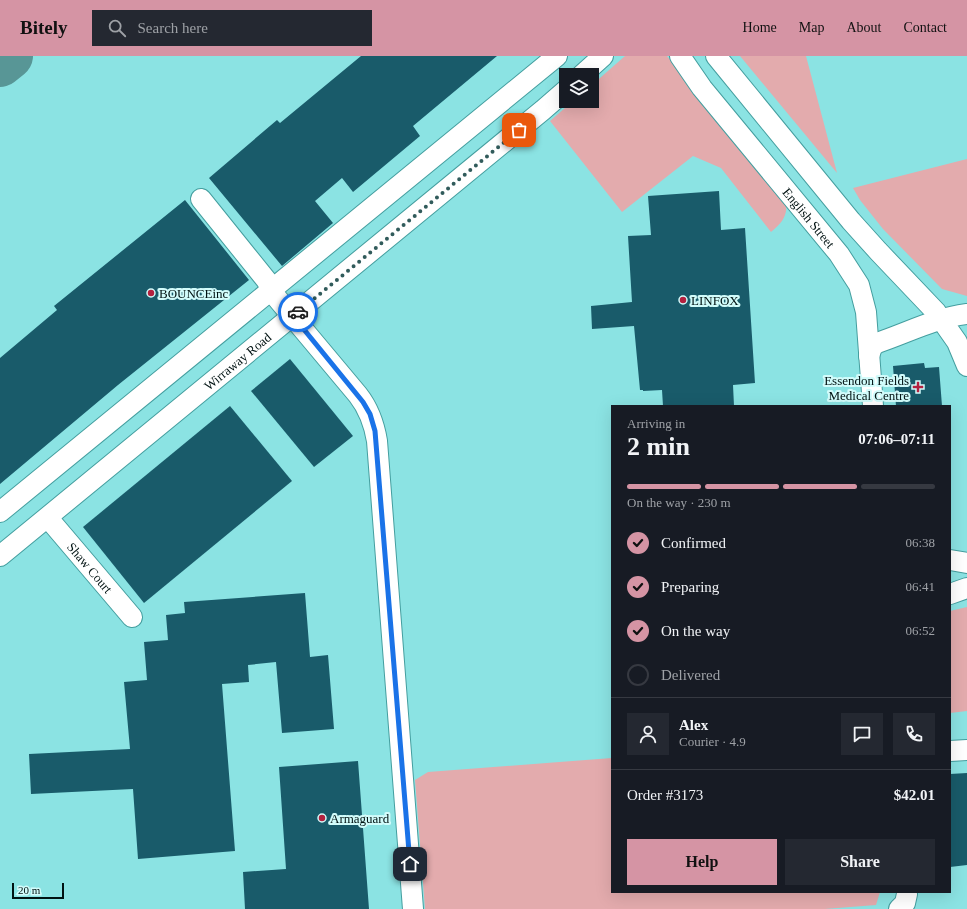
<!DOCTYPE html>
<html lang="en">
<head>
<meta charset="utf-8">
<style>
	:root { --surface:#171b24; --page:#242831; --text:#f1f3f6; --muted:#9ea1a6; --line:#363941; --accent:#d594a4 }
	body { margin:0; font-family:Georgia,serif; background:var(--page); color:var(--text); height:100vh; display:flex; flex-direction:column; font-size:15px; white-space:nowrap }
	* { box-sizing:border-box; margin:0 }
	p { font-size:13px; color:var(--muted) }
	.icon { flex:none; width:22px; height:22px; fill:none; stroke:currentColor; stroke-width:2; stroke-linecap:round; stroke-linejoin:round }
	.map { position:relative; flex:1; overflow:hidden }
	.drawer { position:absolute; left:611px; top:349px; width:340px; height:488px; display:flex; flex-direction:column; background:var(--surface); border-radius:0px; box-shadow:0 4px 16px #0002 }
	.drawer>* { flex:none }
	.buttons { position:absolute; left:559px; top:12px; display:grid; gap:8px }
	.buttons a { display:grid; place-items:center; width:40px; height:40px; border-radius:0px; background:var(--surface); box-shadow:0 4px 16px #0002; font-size:20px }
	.scale { position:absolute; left:12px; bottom:10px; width:52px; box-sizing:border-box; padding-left:4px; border:2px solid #001212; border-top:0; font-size:11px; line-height:14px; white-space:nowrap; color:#001212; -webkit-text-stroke:3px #d2fcfb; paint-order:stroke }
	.pin { position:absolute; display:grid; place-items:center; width:34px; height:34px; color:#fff; margin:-17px; border-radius:8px; box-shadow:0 2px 6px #0006 }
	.courier { position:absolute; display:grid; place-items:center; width:40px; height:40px; margin:-20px; border:3px solid #1a73e8; border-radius:50%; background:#fff; color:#222; box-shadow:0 1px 5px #0007 }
	.summary em { font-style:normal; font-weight:700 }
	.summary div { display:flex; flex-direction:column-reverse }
	.summary { display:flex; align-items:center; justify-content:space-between; height:68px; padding:0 16px }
	h1 { font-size:26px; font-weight:700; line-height:30px }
	.bar { display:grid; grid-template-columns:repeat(4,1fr); gap:6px 4px; align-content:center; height:48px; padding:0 16px }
	.bar i { height:5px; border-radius:3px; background:var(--line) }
	.bar .active { background:var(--accent) }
	.bar p { grid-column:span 4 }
	.line { display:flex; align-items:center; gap:10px; padding:0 16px; border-top:1px solid var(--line) }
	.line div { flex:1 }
	.round { display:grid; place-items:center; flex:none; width:42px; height:42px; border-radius:0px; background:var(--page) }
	ol { padding:0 16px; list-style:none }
	li { display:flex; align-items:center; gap:12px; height:44px }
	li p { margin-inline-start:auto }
	li .icon { padding:4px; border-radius:50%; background:var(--accent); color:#111; stroke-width:4 }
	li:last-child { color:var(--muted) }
	li i { width:22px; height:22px; border:2px solid var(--line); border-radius:50% }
	.cta { display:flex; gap:8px; margin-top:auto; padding:8px 16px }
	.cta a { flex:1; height:46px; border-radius:0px; background:var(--accent); color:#111; font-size:16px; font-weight:700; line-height:46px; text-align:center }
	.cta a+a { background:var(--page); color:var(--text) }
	header { display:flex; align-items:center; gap:24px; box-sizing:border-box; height:56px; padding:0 20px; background:var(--accent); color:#111 }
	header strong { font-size:19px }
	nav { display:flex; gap:22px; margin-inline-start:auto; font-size:14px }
	.search { width:280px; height:36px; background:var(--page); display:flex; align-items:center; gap:10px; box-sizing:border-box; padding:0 14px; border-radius:0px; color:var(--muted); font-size:15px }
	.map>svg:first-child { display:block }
	.green { fill:#e3abad }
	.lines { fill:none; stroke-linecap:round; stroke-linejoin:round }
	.taxiway { stroke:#589696; stroke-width:46 }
	.building { fill:#195b6a }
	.minor-casing { stroke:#449e9f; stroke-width:22 }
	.minor { stroke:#fff; stroke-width:20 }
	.done { stroke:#315b5b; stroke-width:4; stroke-dasharray:0 7.2 }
	.route { stroke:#1a73e8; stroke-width:5 }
	.poi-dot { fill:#b3213f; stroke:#d2fcfb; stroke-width:1.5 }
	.labels { text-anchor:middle; stroke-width:4; stroke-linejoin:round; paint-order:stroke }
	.street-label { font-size:13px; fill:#001212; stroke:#d2fcfb }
	.poi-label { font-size:13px; fill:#001212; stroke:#d2fcfb; text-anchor:start }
</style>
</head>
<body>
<header>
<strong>Bitely</strong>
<div class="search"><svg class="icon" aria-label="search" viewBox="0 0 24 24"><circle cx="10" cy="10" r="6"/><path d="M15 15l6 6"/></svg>Search here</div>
<nav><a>Home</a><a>Map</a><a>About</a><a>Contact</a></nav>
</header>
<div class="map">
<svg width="967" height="853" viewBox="0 0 967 853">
	<rect width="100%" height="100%" fill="#8be3e3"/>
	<g class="green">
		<path d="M625,0H667L786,147C788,160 781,168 771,176L721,112L693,100L622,156L550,65L573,45H592V29Z"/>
		<path d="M740,0H806L837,117Z"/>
		<path d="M967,103V240L942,233L883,173L860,144L853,132Z"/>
		<path d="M967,551V655L950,657V555Z"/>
		<path d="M612,702V836H880L876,849L825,853H425L415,724L428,716Z"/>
	</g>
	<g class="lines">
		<path class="taxiway" d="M0,8L10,0"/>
	</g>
	<g class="building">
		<path d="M361,0H497L413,70L420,80L353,136L342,122L315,145L333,167L282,210L209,122L277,64L280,67Z"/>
		<path d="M719,135L721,174L745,172L755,327L733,329L734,350H663L662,334L643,335V334H640L634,270L592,273L591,250L632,246L628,180L651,179L648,140Z"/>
		<path d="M185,144L249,224L118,329L0,428V302L57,254L54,250Z"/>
		<path d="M290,303L353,380L314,411L251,335Z"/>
		<path d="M924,307L925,312L939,311L942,350H896L893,310Z"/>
		<path d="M230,350L292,425L144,547L83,471Z"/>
		<path d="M305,537L310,601L328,599L334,673L282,677L276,606L248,609L249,626L222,628L235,795L138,803L133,733L31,738L29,698L130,693L124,626L147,624L144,586L168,584L166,559L185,557L184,546Z"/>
		<path d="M358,705L369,853H245L243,816L286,813L279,711Z"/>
		<path d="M967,717V809L950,811V718Z"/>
	</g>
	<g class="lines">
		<g class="minor-casing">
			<g id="minor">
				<path id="s1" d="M680,0L702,32L839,198L859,229L866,256L873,350"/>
				<path d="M716,0L851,165L878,195L936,256L957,286L967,310"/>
				<path d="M582,19L603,0"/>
				<path d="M201,143L267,225L271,235L358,339C369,353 374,367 377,385L413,853"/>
				<path d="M869,300L872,291L877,287C907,277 935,262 967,258"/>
				<path d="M0,456L557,0"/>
				<path id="s2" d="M48,462L132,561"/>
				<path id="s3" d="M0,500L543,54L566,34"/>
				<path d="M950,504L967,507"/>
				<path d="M950,538L967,532"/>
				<path d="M950,695L967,694"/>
				<path d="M899,853L905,847L907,838"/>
			</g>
		</g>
		<use href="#minor" class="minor"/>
	</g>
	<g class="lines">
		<path class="done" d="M298,256L519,74"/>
		<path class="route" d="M298,256L293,260L363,346L370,358L375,375L410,808"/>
	</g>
	<g class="poi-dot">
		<circle cx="151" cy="237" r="4"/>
		<circle cx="683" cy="244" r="4"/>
		<path d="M916 325h4v4h4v4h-4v4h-4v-4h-4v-4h4z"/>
		<circle cx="322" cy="762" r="4"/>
	</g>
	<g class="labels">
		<g class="street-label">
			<text dy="5" stroke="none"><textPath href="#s1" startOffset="207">English Street</textPath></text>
			<text dy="5" stroke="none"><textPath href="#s3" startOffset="307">Wirraway Road</textPath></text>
			<text dy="5" stroke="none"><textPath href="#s2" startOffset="65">Shaw Court</textPath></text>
		</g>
		<g class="poi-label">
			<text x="159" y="242">BOUNCEinc</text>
			<text x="691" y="249">LINFOX</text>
			<text x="909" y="329" text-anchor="end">Essendon Fields<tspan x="909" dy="15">Medical Centre</tspan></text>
			<text x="330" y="767">Armaguard</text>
		</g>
	</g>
</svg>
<div class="buttons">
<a><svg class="icon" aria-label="layers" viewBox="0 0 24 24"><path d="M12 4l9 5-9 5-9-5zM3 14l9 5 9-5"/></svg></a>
</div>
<div class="scale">20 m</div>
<div class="pin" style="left:519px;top:74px;background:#ea580c"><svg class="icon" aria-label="bag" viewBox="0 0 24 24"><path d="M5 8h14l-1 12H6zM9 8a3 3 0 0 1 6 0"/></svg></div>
<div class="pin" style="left:410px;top:808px;background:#1f2937"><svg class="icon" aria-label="home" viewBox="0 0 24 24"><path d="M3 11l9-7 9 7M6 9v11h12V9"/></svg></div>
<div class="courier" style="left:298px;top:256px"><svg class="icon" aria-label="car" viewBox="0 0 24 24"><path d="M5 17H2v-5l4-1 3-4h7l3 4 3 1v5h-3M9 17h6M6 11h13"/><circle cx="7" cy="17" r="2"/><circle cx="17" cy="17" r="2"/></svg></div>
<section class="drawer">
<div class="summary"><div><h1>2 min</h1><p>Arriving in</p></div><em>07:06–07:11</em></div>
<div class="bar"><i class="active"></i><i class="active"></i><i class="active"></i><i></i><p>On the way · 230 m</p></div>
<ol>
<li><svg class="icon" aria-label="check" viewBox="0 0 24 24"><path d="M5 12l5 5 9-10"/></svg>Confirmed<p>06:38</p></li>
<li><svg class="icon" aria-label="check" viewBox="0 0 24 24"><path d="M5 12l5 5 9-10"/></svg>Preparing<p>06:41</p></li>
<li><svg class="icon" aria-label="check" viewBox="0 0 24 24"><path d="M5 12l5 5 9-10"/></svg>On the way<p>06:52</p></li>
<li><i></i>Delivered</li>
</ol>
<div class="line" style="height:72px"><a class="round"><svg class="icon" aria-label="person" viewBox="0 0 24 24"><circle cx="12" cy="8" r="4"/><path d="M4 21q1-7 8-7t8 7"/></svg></a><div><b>Alex</b><p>Courier · 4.9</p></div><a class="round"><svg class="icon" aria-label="chat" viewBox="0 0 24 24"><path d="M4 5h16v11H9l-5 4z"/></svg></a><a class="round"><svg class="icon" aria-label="phone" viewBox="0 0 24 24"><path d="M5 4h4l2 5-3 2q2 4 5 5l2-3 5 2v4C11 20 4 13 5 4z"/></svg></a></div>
<div class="line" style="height:52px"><div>Order #3173</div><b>$42.01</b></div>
<div class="cta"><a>Help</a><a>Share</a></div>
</section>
</div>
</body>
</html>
